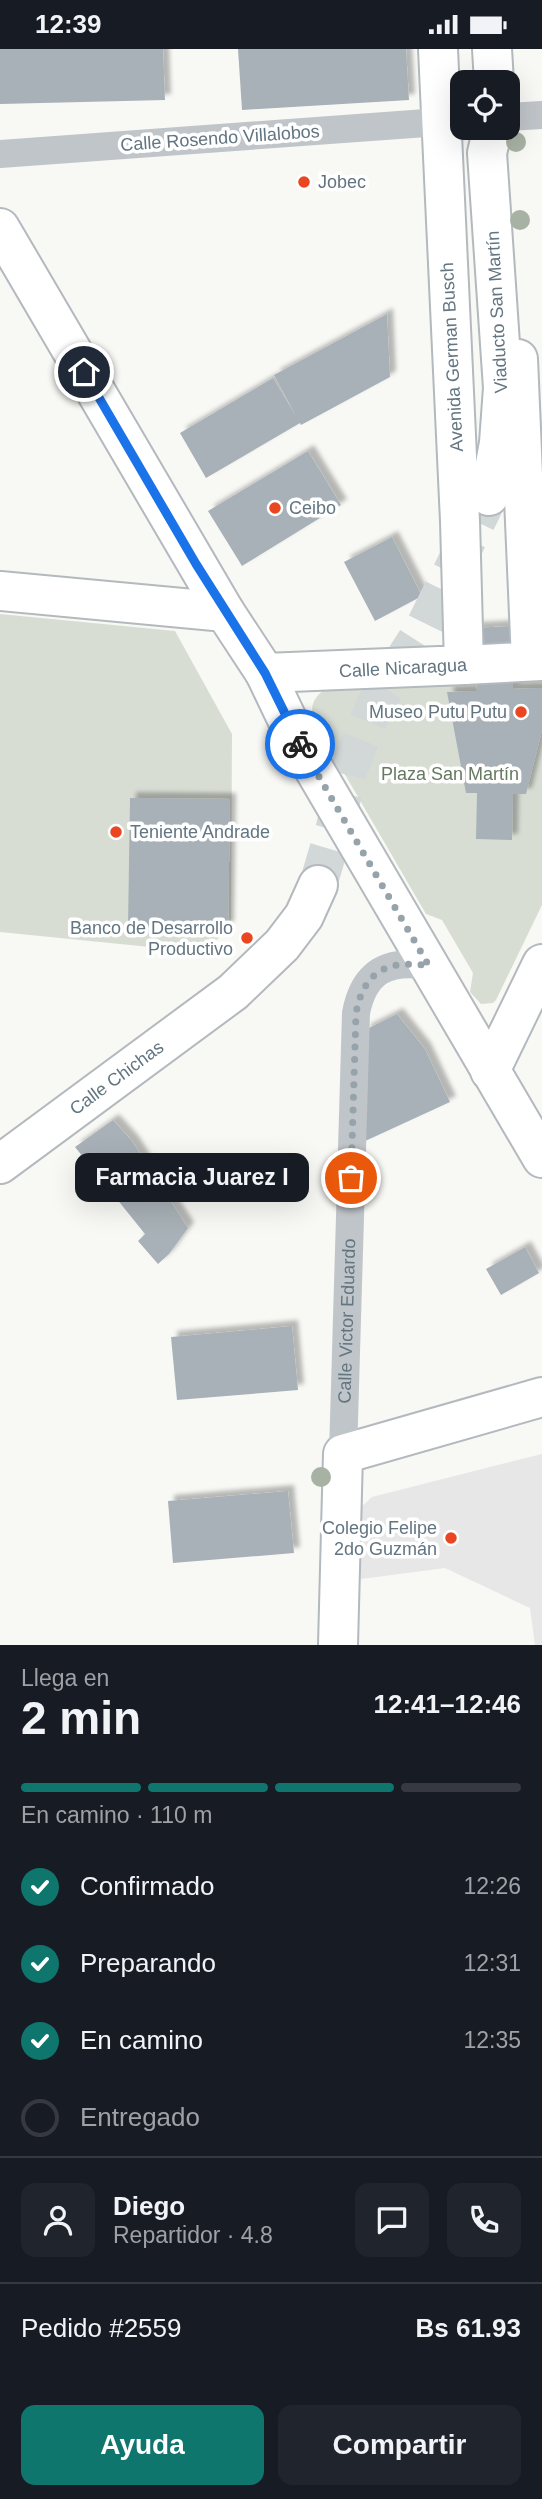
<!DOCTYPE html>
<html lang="es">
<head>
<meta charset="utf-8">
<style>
	:root { --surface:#171b24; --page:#20242c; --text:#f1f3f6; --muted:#9ea1a6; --line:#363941; --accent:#0f766e }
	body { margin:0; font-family:Helvetica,sans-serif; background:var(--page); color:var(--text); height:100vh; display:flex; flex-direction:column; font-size:26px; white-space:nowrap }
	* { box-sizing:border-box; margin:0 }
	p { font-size:23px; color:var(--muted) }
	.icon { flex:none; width:38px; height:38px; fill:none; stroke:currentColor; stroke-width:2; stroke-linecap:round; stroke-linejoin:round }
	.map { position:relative; height:1596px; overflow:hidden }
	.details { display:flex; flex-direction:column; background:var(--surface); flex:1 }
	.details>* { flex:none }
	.controls { position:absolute; left:450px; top:21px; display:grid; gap:14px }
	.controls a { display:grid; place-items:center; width:70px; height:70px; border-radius:14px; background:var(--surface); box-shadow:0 7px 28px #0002; font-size:35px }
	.pin { position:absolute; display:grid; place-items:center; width:60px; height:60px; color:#fff; margin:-30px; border:4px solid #fff; border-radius:50%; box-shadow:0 2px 7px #0007 }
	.courier { position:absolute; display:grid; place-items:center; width:70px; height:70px; margin:-35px; border:5px solid #1a73e8; border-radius:50%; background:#fff; color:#222; box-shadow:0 2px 9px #0007 }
	.bubble { position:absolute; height:49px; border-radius:14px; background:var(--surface); box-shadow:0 7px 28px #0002; font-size:23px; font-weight:700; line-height:49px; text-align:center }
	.head em { font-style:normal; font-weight:700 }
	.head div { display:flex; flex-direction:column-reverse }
	.head { display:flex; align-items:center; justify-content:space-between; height:119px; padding:0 21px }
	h1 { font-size:46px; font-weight:700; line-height:52px }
	.bar { display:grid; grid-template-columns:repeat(4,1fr); gap:10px 7px; align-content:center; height:84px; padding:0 21px }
	.bar i { height:9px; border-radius:5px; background:var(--line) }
	.bar .on { background:var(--accent) }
	.bar p { grid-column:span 4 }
	.line { display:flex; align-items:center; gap:18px; padding:0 21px; border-top:2px solid var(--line) }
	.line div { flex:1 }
	.round { display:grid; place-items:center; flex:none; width:74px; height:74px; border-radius:14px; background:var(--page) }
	ol { padding:0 21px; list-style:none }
	li { display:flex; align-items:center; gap:21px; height:77px }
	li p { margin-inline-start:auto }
	li .icon { padding:7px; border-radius:50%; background:var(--accent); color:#fff; stroke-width:4 }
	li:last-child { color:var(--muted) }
	li i { width:38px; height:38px; border:4px solid var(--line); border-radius:50% }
	.action { display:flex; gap:14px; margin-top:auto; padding:14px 21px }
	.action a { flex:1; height:80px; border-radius:14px; background:var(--accent); color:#fff; font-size:28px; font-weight:700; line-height:80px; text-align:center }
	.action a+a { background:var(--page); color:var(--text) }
	.status { display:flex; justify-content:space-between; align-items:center; height:49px; padding:0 35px; background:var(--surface); direction:ltr }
	.status svg { height:19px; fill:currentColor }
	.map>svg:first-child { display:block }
	.built { fill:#e6e7e6 }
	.green { fill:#d8ddd4 }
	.building { fill:#a8b1b7; filter:url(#shadow) }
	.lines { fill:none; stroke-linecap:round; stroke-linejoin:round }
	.primary-tunnel { stroke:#d2d7d8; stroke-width:38; stroke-dasharray:38 19; stroke-linecap:butt }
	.secondary-casing { stroke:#b3b9be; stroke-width:42 }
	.primary-casing { stroke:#b4b9bd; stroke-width:42 }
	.minor { stroke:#c0c5c9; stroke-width:28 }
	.secondary { stroke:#fff; stroke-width:38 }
	.primary { stroke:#fff; stroke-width:38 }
	.tree { fill:#a8b2a4 }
	.done { stroke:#96a3aa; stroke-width:7; stroke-dasharray:0 12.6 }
	.route { stroke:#1a73e8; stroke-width:9 }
	.poi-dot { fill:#eb4622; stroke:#fff; stroke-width:2.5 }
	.labels { text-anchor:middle; stroke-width:7; stroke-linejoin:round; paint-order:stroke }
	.street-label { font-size:18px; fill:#627581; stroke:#fff }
	.poi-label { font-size:18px; fill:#627581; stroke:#fff; text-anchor:start }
	.park-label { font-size:18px; fill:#667961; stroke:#fff }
</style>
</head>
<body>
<div class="status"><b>12:39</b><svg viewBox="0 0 49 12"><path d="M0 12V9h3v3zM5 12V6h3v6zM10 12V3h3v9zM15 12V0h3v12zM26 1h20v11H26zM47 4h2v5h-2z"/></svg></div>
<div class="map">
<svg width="542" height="1596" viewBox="0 0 542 1596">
	<defs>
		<filter id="shadow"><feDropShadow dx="6" dy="-6" stdDeviation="2" flood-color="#0004"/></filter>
	</defs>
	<rect width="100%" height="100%" fill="#f8f8f5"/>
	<path class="built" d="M542,1405V1596H535L530,1559L445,1519L361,1530L360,1459L372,1448Z"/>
	<g class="green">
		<path d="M0,565L175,582L232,685L231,880L200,903L0,883Z"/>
		<path d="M542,629V856L496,951L493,954L481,955L470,943L473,924L442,871L426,865L315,674C308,656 314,647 330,637Z"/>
	</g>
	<g class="building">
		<path d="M0,0H163L165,51L0,55Z"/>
		<path d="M238,0H406L409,51L242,61Z"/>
		<path d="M387,265L390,328L301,376L300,374L206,429L180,384L273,329L296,367L274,326Z"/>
		<path d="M308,402L341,456L242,517L208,462Z"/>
		<path d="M392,488L422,547L375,572L344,513Z"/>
		<path d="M511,577L513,640L542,639V681L526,745H513L512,791L476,790L477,744H466L447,643L477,642L475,579Z"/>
		<path d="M130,749L230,750L228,879L128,877Z"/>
		<path d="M397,965L425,1000L450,1053L363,1093L365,981Z"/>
		<path d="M113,1071L132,1092L188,1179L169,1205L158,1215L138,1192L145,1185L75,1098Z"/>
		<path d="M525,1198L539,1224L501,1246L486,1220Z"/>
		<path d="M292,1277L298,1341L177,1351L171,1288Z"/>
		<path d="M288,1442L294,1504L173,1514L168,1452Z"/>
	</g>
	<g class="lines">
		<path class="primary-tunnel" d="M318,836L335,778L349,719L376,654L424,579L489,447"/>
		<g class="secondary-casing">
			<g id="secondary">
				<path d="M0,179L225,563"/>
				<path d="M518,310L531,612"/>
				<path d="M464,616L542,612"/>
				<path d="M265,624L297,691L542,1109"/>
				<path d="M490,1022L542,915"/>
				<path d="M338,1596L343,1405L542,1348"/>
			</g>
		</g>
		<g class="primary-casing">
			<g id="primary">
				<path d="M492,0L494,33"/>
				<path d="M489,447L499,394L503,339L487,104L493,79"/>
				<path d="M0,542L225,563L265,624L464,616L460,472L438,0"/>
				<path id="s2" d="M0,1115L233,943L282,896L304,867L318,836"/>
			</g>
		</g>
		<g class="minor">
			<path d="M508,68L542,66"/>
			<path d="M0,105L440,73"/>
			<path id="s1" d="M343,1405L356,964C364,922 388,910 429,917"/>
		</g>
		<use href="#secondary" class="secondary"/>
		<use href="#primary" class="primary"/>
	</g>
	<g class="tree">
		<circle cx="516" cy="93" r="10"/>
		<circle cx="520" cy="171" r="10"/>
		<circle cx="321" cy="1428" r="10"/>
	</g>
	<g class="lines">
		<path class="done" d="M300,695L429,917C388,910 364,922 356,964L351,1129"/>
		<path class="route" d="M84,323L196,515L265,624L300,695"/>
	</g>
	<g class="poi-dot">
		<circle cx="304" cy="133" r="7"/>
		<circle cx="275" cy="459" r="7"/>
		<circle cx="521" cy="663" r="7"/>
		<circle cx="116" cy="783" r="7"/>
		<circle cx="247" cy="889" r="7"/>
		<circle cx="451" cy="1489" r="7"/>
	</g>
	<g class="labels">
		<g class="street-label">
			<text transform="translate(220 89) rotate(-4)" y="6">Calle Rosendo Villalobos</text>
			<text transform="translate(497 263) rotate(-93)" y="6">Viaducto San Martín</text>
			<text transform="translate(452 308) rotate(-93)" y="6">Avenida German Busch</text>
			<text transform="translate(403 619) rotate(-3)" y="6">Calle Nicaragua</text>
			<text dy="6" stroke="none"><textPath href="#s2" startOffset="145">Calle Chichas</textPath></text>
			<text dy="6" stroke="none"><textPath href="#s1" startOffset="133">Calle Victor Eduardo</textPath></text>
		</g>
		<g class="poi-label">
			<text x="318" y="139">Jobec</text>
			<text x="289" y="465">Ceibo</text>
			<text x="507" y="669" text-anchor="end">Museo Putu Putu</text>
			<text x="130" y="789">Teniente Andrade</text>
			<text x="233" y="885" text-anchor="end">Banco de Desarrollo<tspan x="233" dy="21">Productivo</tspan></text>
			<text x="437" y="1485" text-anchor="end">Colegio Felipe<tspan x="437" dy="21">2do Guzmán</tspan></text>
		</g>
		<g class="park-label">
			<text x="450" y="731">Plaza San Martín</text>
		</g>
	</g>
</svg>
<div class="controls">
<a><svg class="icon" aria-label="locate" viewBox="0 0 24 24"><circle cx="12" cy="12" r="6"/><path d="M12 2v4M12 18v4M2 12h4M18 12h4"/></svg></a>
</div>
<div class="pin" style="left:351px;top:1129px;background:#ea580c"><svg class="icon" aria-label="bag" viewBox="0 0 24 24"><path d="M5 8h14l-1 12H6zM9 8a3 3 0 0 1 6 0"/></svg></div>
<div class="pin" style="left:84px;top:323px;background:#1f2937"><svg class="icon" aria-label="home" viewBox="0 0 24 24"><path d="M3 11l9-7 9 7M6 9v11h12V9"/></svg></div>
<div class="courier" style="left:300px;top:695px"><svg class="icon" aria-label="bike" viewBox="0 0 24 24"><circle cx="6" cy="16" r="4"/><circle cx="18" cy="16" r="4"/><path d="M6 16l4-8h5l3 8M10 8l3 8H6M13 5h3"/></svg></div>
<div class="bubble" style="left:75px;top:1104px;width:234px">Farmacia Juarez I</div>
</div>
<section class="details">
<div class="head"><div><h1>2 min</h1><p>Llega en</p></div><em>12:41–12:46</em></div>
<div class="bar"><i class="on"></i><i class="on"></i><i class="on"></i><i></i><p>En camino · 110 m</p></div>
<ol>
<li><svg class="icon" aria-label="check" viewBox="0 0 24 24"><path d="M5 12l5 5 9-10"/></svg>Confirmado<p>12:26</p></li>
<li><svg class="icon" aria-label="check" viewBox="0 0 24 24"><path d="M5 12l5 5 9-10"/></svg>Preparando<p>12:31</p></li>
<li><svg class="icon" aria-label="check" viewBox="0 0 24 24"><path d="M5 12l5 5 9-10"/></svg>En camino<p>12:35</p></li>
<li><i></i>Entregado</li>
</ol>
<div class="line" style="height:126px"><a class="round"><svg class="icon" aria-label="person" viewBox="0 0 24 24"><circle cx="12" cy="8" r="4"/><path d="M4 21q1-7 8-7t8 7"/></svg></a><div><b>Diego</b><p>Repartidor · 4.8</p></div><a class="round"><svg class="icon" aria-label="chat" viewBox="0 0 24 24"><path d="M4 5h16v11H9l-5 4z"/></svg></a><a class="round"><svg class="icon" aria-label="phone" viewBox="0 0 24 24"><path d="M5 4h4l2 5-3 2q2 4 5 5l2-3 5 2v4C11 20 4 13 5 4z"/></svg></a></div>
<div class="line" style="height:91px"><div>Pedido #2559</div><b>Bs 61.93</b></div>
<div class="action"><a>Ayuda</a><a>Compartir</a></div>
</section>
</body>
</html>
